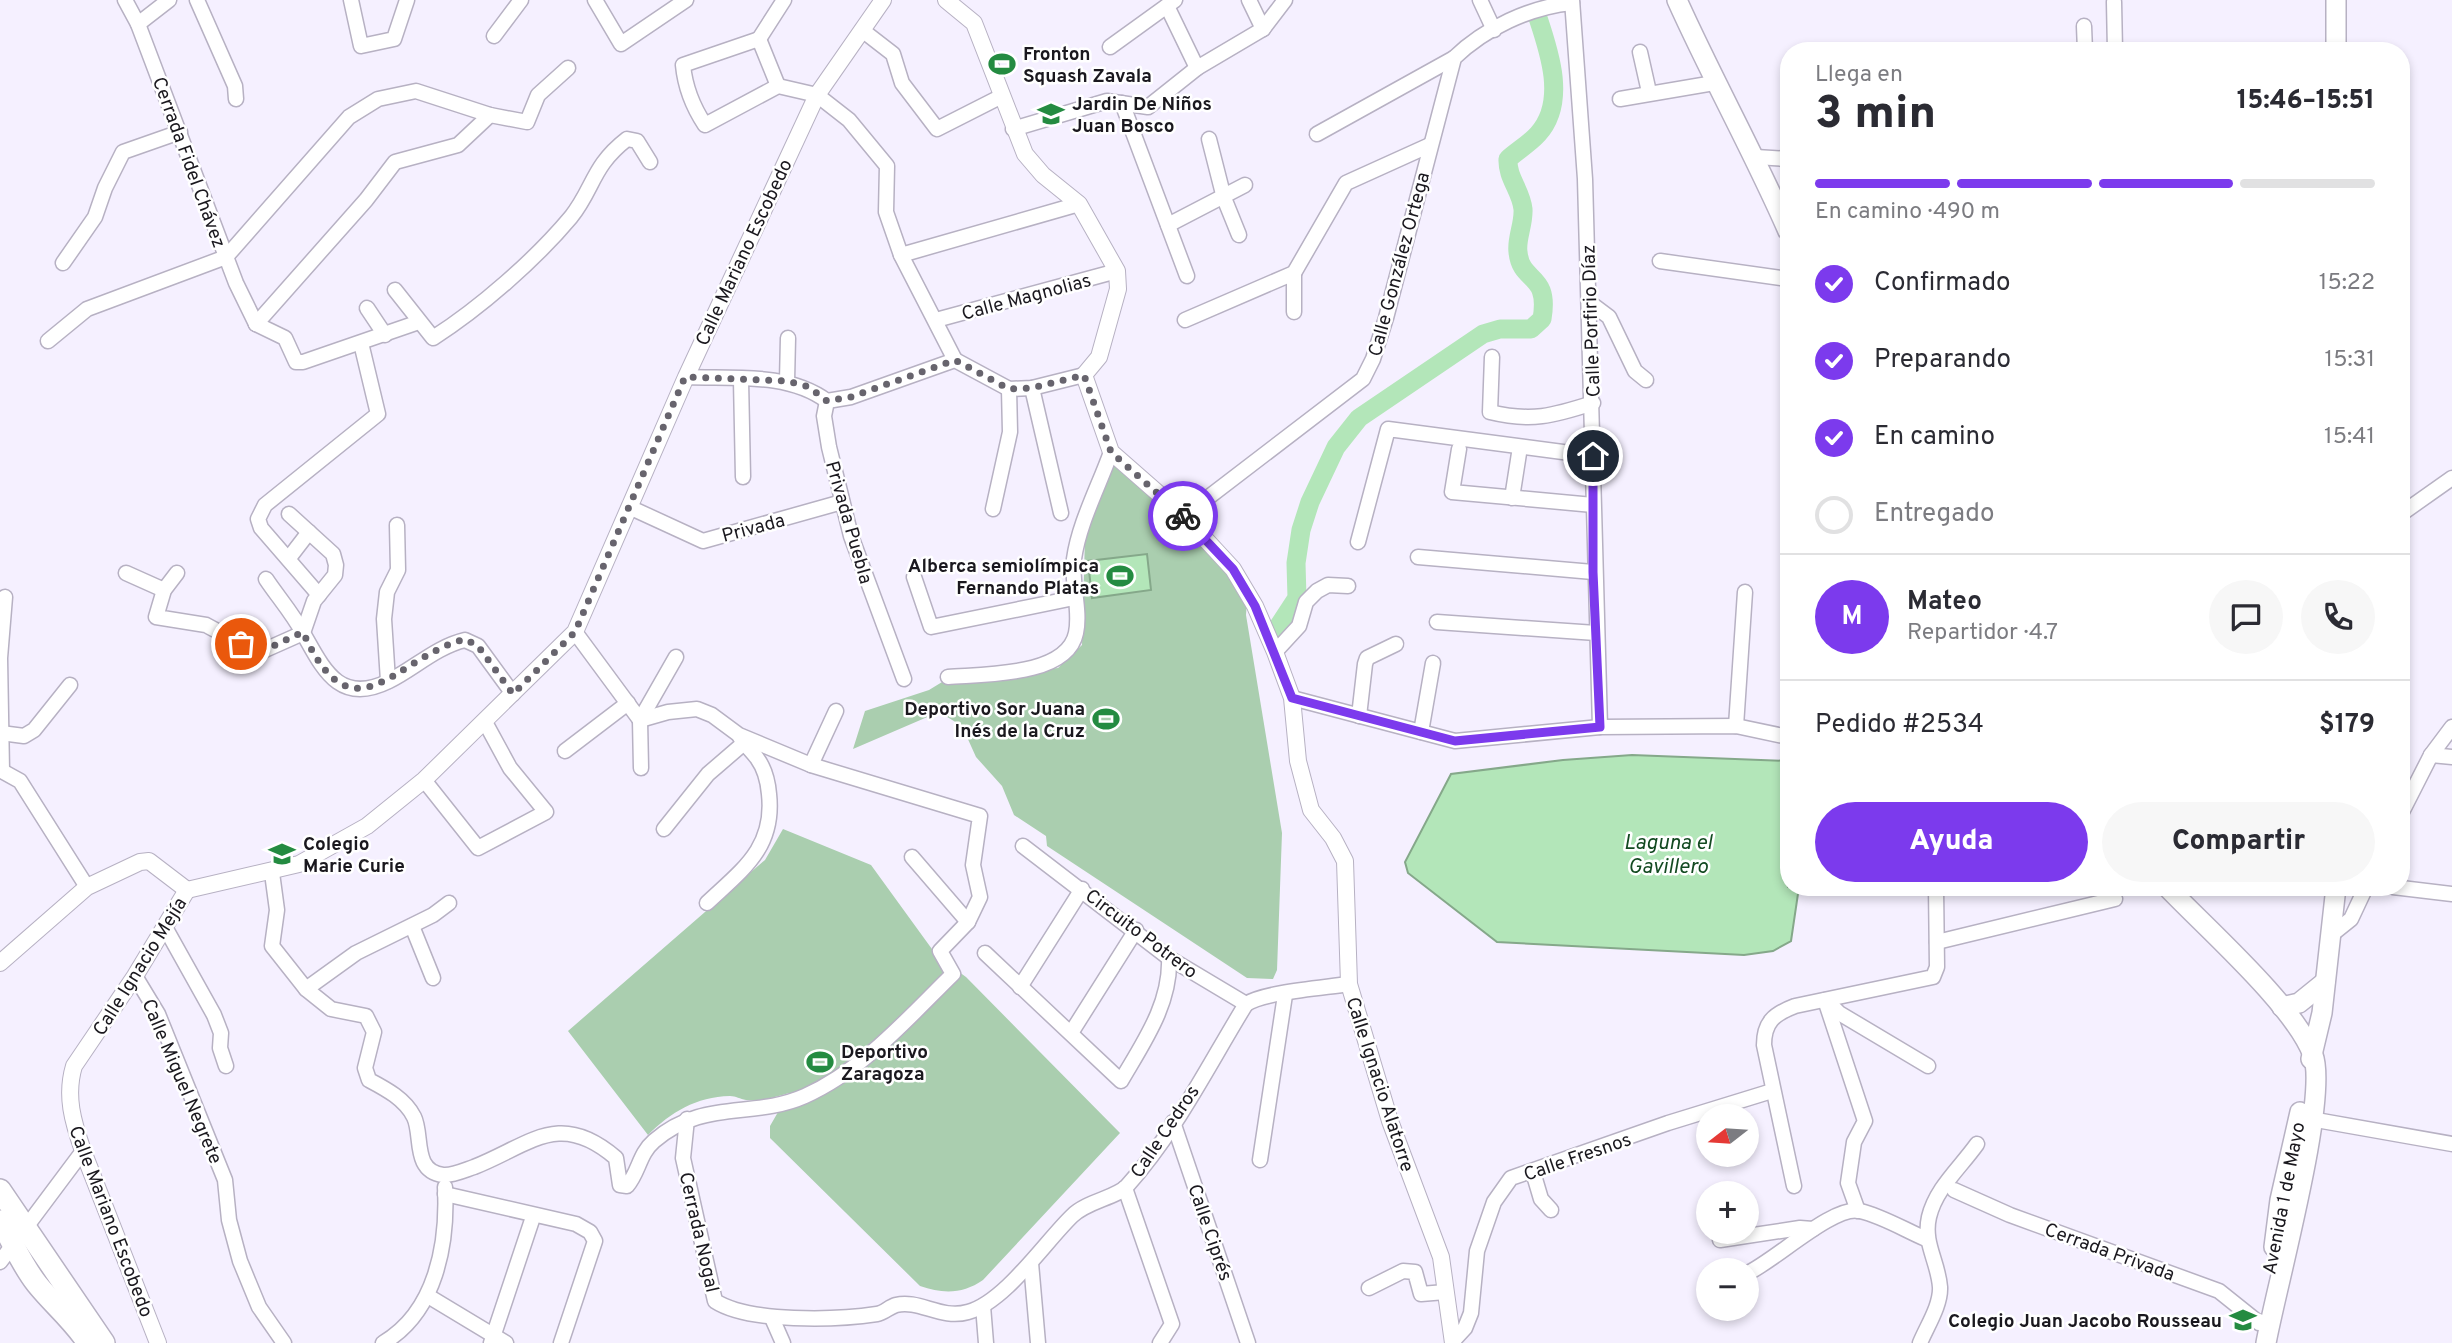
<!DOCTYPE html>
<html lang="es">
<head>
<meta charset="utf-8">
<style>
	:root { --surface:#fff; --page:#f7f7f7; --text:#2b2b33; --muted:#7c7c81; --line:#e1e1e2; --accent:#7c3aed }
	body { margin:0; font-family:Overpass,sans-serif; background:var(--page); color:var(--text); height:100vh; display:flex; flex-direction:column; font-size:26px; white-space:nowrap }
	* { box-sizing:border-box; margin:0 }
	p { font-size:23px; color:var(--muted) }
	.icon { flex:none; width:38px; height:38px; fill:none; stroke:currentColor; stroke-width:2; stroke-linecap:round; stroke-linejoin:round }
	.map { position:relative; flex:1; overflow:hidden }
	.details { position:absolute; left:1780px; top:42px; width:630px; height:854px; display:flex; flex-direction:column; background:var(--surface); border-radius:28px; box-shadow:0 4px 10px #0003 }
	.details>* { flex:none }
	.needle { width:46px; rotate:253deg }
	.buttons { position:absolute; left:1696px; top:1104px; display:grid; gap:14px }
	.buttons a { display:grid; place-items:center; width:63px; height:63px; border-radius:50%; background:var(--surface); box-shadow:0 4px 10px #0003; font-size:35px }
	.pin { position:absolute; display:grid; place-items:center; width:60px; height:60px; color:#fff; margin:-30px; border:4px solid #fff; border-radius:50%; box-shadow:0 2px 7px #0007 }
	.courier { position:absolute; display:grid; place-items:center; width:70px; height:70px; margin:-35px; border:5px solid #7c3aed; border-radius:50%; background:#fff; color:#222; box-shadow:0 2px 9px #0007 }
	.headline em { font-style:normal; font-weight:800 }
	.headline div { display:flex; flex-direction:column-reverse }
	.headline { display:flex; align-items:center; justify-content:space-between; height:119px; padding:0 35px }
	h1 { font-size:46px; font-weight:800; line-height:52px }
	.bar { display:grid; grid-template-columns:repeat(4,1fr); gap:10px 7px; align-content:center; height:84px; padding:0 35px }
	.bar i { height:9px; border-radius:5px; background:var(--line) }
	.bar .active { background:var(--accent) }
	.bar p { grid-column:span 4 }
	.line { display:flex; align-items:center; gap:18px; padding:0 35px; border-top:2px solid var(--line) }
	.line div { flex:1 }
	.round { display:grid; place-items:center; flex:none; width:74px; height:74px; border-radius:37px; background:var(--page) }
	ol { padding:0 35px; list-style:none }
	li { display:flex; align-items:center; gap:21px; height:77px }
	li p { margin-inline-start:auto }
	li .icon { padding:7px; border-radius:50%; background:var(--accent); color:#fff; stroke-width:4 }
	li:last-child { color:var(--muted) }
	li i { width:38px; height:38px; border:4px solid var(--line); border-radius:50% }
	.button { display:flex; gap:14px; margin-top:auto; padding:14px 35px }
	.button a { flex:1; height:80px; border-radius:42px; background:var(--accent); color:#fff; font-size:28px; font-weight:800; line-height:80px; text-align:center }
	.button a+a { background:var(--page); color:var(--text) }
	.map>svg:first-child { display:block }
	.green { fill:#aaceaf }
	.water { fill:#b3e6b9; stroke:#85a88a; stroke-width:2 }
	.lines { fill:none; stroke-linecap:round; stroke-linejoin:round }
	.river { stroke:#b3e6b9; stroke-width:19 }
	.minor-casing { stroke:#b7b1c3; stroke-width:17 }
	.tertiary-casing { stroke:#b7b1c3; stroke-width:18 }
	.secondary-casing { stroke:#b7b1c3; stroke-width:22 }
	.primary-casing { stroke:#b7b1c3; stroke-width:24 }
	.minor { stroke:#fff; stroke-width:14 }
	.tertiary { stroke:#fff; stroke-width:16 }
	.secondary { stroke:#fff; stroke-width:19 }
	.primary { stroke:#fff; stroke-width:21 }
	.done { stroke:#67646d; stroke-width:7; stroke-dasharray:0 12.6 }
	.route { stroke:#7c3aed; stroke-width:9 }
	.labels { text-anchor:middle; stroke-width:5; stroke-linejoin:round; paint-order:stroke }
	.poi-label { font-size:19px; font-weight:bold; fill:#1a181e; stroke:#fff; text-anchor:start }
	.street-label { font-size:19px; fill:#1a181e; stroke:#fff }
	.water-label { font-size:21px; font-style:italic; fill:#134a21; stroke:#fff }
</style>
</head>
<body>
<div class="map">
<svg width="2452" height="1343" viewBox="0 0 2452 1343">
	<rect width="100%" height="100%" fill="#f5f0ff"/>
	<g class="green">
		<path d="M1112,456L1224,563L1247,599L1246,615L1282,833L1277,970L1273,979L1247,978L1047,846L1046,836L1014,815L1002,786L976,757L962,726L939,712L853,749L865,711L929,690L947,679L1058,668L1082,645L1085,537Z"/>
		<path d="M783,829L871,865L937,956L966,977L1120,1133L983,1280C963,1294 943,1294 920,1286L770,1138V1126L789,1093C775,1097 761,1102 746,1100C740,1099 736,1096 730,1096C696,1097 671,1112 648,1135L568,1031L765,860Z"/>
	</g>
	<g class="water">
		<path d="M1147,554L1151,590L1092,598L1088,561Z"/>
		<path d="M1632,755L1788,761V887H1799L1791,941L1773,951L1744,955L1497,942L1408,873L1405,862L1451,774L1563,760Z"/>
	</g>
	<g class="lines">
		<path class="river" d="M1278,627L1297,598L1296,563L1301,530L1310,502L1336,447L1359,418L1483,334L1500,329H1531L1542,319C1550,272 1521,284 1518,252C1516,239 1524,224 1523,209C1521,190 1507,178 1508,159C1517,151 1530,143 1538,134C1568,101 1548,48 1536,12"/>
		<g class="minor-casing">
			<g id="minor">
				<path d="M125,0L138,24L236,283L256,324"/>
				<path d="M197,0L235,86L236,99"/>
				<path d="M351,0L361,46L394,39L407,0"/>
				<path d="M595,0L621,44L686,0"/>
				<path d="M1249,0L1263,29"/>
				<path d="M1480,0L1494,30"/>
				<path d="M1572,0L1585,179L1600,727"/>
				<path d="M2114,2L2115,51"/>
				<path d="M1167,6L1197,68"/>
				<path d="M138,24L169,0"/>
				<path d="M2084,26L2085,51"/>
				<path d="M862,30L893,54L902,83L937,129L1002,96"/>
				<path d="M494,36L521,0"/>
				<path d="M759,39L683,65C685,86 693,107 705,125L778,86L817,95L849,120L887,166L886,212L901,255L955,360"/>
				<path d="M759,39L778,86"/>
				<path d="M759,39L784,0"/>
				<path d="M1110,47L1175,0"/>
				<path d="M1640,52L1649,92"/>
				<path d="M1620,99L1714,83"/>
				<path d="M1122,103L1187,276"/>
				<path d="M1013,129L1107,101L1148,107L1197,68L1263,29L1285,0"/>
				<path d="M1317,134L1454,58"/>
				<path d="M1209,139L1224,198L1239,235"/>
				<path d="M1756,157L1788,159"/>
				<path d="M1168,225L1245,185"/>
				<path d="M901,255L1079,204"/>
				<path d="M1660,261L1788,279"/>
				<path d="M63,263L95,217L105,188L123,152L180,132"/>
				<path d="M1294,273V312"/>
				<path d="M395,290L433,338C480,308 535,260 571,217C594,188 592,166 627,139L637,141L650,162"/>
				<path d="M1589,302L1609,317L1635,371L1646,380"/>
				<path d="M367,308L385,335"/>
				<path d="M936,320L1117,271"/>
				<path d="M1185,320L1294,273L1346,183L1430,145"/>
				<path d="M256,324L366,200L395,162L458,145L490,115"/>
				<path d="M256,324L285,338L296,362H303L419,322"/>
				<path d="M48,341L87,309L226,257L349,117L378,99L416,91L490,115L527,122L538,95L568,68"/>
				<path d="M1492,357L1490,412C1531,422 1553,416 1593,403"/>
				<path d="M686,377C733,379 788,372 827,401L851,397L955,360L1009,389L1032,388L1084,375"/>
				<path d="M741,380L743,477"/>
				<path d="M787,381L788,338"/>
				<path d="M1032,388L1061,513"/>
				<path d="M827,401L824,416L829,447L851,536L904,679"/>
				<path d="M1459,449L1452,492L1593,505"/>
				<path d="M1512,498L1520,447"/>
				<path d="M629,507L703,541L842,502"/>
				<path d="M993,509L1010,432L1009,389"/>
				<path d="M2401,514L2452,478"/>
				<path d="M1184,516L1363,379L1373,359L1386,318L1454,58C1485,28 1530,7 1572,3"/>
				<path d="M1358,542L1388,429L1593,456"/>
				<path d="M1418,557L1593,572"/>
				<path d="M289,558L309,532"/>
				<path d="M126,573L164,590"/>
				<path d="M177,573L164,590L156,617L206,625L258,653L303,633L314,601L335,575L336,565L333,554L289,514"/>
				<path d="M914,577L931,627L1074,598"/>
				<path d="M266,579C278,597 293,614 303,633C323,668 339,706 389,681C415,668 436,647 465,640L478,646L513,694"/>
				<path d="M319,595L261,528L258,519L265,505L378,414L361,343"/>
				<path d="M1437,622L1596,633"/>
				<path d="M1275,652L1299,626L1306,602L1317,591L1328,585L1348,586"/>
				<path d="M948,677C982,674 1067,677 1076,633C1081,610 1071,583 1074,559C1079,523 1099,486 1111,452"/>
				<path d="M388,681L384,619L387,592L398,570L397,525"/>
				<path d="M1292,698L1455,741L1600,727L1736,726L1788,737"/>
				<path d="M1359,716L1365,664L1367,658L1396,644"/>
				<path d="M1736,726L1745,592"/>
				<path d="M1421,732L1433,663"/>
				<path d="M1,733L24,736L34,730L70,685"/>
				<path d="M565,751L628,703"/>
				<path d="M2431,755L2452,757"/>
				<path d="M811,765L836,711"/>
				<path d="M641,768L640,720L676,657"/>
				<path d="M0,770L20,781L87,887"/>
				<path d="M2,771L0,658L5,597"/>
				<path d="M424,780L478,848L546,812L510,768L485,722"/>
				<path d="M2401,814L2431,755L2452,727"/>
				<path d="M664,829L708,774L744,743"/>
				<path d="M1023,846L1169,958L1246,1004C1265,992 1322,988 1349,984"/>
				<path d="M912,857L968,922"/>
				<path d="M272,873L277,910L272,946L306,989L331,1009L366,1016L374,1032L365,1068L369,1080C386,1089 405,1099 414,1117C423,1135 412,1171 443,1175C452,1176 465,1170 474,1167C530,1145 559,1109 616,1158L620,1185L627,1186C639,1172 639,1154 654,1141C702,1099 753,1119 805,1096C863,1070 908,1018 953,974L940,951L968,922L980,897L973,865L980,816L811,765L739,735L712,715L697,709L668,712L640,720L575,632"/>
				<path d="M2393,887L2452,894"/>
				<path d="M707,903C742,870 775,848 769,794C768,782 765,769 757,758C752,751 745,745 740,737"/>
				<path d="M412,926L433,978"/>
				<path d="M166,929L214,1015L221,1033L220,1048L226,1066"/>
				<path d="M2331,935L2351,919L2366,887"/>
				<path d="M1937,942L2115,899"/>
				<path d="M985,953L1121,1081C1143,1043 1171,1004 1169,958"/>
				<path d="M135,976L158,1014L225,1180L229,1220L240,1261L259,1307L284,1343"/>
				<path d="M1020,987L1082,889"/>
				<path d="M306,989L356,953L433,915L449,903"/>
				<path d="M1825,1000L1865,1121L1854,1142L1848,1183L1858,1211"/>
				<path d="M1827,1001L1839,1013L1928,1066"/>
				<path d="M1071,1033L1136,930"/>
				<path d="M2305,1118L2452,1144"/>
				<path d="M687,1119L683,1158L715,1301C749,1323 837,1320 877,1314C884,1313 889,1307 896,1305C919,1299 941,1320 968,1312C1005,1302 1045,1242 1072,1216C1087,1201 1116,1198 1127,1186C1175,1133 1209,1064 1246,1004"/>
				<path d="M1173,1122L1248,1343"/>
				<path d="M1260,1160L1285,995"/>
				<path d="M1533,1172L1541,1199L1551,1210"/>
				<path d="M1794,1186L1764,1045C1764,1022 1774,1014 1795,1006L1933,977L1937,967L1936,887"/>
				<path d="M1125,1188L1172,1324L1160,1343"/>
				<path d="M1954,1190L2010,1215L2219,1291L2259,1323"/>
				<path d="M445,1194L576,1224L590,1232L595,1241L561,1343"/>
				<path d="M1720,1240L1800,1228L1813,1229"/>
				<path d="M0,1262L83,1151"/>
				<path d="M1031,1263L1038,1343"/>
				<path d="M1746,1274C1775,1261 1833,1205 1860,1211C1882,1216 1905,1230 1926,1239"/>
				<path d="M1369,1288L1403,1271L1415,1272L1421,1294L1445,1292"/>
				<path d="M428,1296L506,1343"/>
				<path d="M983,1306L986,1343"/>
				<path d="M772,1318L783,1343"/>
				<path d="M1453,1341L1465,1328L1471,1313L1477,1251L1494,1202L1511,1178L1668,1123L1772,1091"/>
				<path d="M383,1343C436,1312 448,1244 445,1187"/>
				<path d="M491,1343L533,1217"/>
				<path d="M1920,1343C1927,1326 1941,1305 1940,1287C1938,1261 1923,1243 1929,1217C1936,1188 1960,1168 1977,1144"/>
			</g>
		</g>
		<g class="tertiary-casing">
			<g id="tertiary">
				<path d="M946,0L974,23L1025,154L1043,175L1079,204L1117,271L1118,289L1099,357L1084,375L1111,452L1184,516L1233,569L1255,606L1275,652L1292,698L1298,761L1311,810L1333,838L1345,861L1349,984L1390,1121L1441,1257L1453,1343"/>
				<path d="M187,890L299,864L367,826L424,780L575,632L686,377L817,95L883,0"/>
				<path d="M0,963L87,887L140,862L149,861L187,890"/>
				<path d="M158,1343L83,1151C73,1122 65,1096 74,1066L135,976L187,890"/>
			</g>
		</g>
		<g class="secondary-casing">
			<g id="secondary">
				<path d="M1677,0C1712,78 1754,153 1788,231"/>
				<path d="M2336,51V0"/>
				<path d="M2167,887C2207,929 2294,1005 2313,1055C2329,1097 2276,1288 2266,1343"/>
				<path d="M2282,1007L2299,1003L2325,982"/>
				<path d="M2311,1059L2322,1013L2336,887"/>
				<path d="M2274,1247L2280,1200L2300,1112"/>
			</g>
		</g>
		<g class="primary-casing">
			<g id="primary">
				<path d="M0,1190L104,1343"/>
				<path d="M0,1221C13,1242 21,1264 37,1284C53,1304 73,1320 88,1343"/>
			</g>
		</g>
		<use href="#minor" class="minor"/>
		<use href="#tertiary" class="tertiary"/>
		<use href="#secondary" class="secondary"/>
		<use href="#primary" class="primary"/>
	</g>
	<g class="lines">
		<path class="done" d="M241,644L258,653L303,632C353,744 395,657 465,639L478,646L513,694L575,632L685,377L787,381L809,387L827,401L851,397L955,360L1009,389L1032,388L1084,375L1111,452L1183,516"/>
		<path class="route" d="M1183,516L1233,569L1255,606L1292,698L1455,741L1600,727L1593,572V456"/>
	</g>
	<defs>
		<g id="stadium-bare" transform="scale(2.1)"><path d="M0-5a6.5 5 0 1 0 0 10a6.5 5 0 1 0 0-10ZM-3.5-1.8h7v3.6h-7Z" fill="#248b41" stroke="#fff" stroke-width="2.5" paint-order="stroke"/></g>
		<g id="school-bare" transform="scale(2.1)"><path d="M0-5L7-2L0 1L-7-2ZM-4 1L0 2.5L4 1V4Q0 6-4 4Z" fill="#248b41" stroke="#fff" stroke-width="2.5" paint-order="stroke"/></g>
	</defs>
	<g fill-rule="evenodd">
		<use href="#stadium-bare" x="1002" y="64"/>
		<use href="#school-bare" x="1051" y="114"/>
		<use href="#stadium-bare" x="1120" y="576"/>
		<use href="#stadium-bare" x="1106" y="719"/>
		<use href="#school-bare" x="282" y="854"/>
		<use href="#stadium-bare" x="820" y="1062"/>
		<use href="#school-bare" x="2243" y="1320"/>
	</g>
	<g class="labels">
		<g class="poi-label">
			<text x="1023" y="60">Fronton<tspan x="1023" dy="22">Squash Zavala</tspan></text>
			<text x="1072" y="110">Jardin De Niños<tspan x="1072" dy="22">Juan Bosco</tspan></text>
			<text x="1099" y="572" text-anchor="end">Alberca semiolímpica<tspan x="1099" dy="22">Fernando Platas</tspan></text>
			<text x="1085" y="715" text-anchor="end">Deportivo Sor Juana<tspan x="1085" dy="22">Inés de la Cruz</tspan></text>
			<text x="303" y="850">Colegio<tspan x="303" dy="22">Marie Curie</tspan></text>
			<text x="841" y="1058">Deportivo<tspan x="841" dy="22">Zaragoza</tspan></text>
			<text x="2222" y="1327" text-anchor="end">Colegio Juan Jacobo Rousseau</text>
		</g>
		<g class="street-label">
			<text transform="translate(190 162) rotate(70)" y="7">Cerrada Fidel Chávez</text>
			<text transform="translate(743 252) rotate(-65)" y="7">Calle Mariano Escobedo</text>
			<text transform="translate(1398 264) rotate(-75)" y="7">Calle González Ortega</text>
			<text transform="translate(1026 296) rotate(-15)" y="7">Calle Magnolias</text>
			<text transform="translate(1590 321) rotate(-92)" y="7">Calle Porfirio Díaz</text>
			<text transform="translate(850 522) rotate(74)" y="7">Privada Puebla</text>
			<text transform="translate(753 527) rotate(-15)" y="7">Privada</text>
			<text transform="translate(1142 933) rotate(37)" y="7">Circuito Potrero</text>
			<text transform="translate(139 966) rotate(-58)" y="7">Calle Ignacio Mejía</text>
			<text transform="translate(183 1081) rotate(67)" y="7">Calle Miguel Negrete</text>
			<text transform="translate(1381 1084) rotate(72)" y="7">Calle Ignacio Alatorre</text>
			<text transform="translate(1164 1131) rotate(-56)" y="7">Calle Cedros</text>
			<text transform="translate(1577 1156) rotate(-19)" y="7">Calle Fresnos</text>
			<text transform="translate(2283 1198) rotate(-79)" y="7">Avenida 1 de Mayo</text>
			<text transform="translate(112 1221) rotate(69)" y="7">Calle Mariano Escobedo</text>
			<text transform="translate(700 1232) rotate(77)" y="7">Cerrada Nogal</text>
			<text transform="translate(1211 1232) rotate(71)" y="7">Calle Ciprés</text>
			<text transform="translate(2110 1251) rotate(20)" y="7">Cerrada Privada</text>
		</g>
		<g class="water-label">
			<text x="1668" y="849">Laguna el<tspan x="1668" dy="24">Gavillero</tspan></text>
		</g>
	</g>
</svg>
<div class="buttons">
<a><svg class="needle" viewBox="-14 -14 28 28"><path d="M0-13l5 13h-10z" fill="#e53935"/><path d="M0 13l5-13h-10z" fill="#7c7c81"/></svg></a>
<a>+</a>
<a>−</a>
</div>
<div class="pin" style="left:241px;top:644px;background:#ea580c"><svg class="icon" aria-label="bag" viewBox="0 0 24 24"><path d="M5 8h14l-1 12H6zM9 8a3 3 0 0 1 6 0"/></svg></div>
<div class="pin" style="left:1593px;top:456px;background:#1f2937"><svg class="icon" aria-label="home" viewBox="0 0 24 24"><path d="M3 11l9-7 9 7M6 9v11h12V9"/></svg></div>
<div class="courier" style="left:1183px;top:516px"><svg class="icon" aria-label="bike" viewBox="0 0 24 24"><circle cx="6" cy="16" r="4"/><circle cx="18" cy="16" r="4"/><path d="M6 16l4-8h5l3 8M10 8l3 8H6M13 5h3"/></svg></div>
<section class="details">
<div class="headline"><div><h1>3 min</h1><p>Llega en</p></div><em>15:46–15:51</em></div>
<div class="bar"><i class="active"></i><i class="active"></i><i class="active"></i><i></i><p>En camino · 490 m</p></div>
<ol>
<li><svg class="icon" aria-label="check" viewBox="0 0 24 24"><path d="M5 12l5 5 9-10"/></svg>Confirmado<p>15:22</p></li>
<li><svg class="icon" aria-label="check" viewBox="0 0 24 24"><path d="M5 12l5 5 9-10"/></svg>Preparando<p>15:31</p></li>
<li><svg class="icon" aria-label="check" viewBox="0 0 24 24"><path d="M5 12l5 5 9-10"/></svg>En camino<p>15:41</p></li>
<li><i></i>Entregado</li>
</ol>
<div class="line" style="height:126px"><b class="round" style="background:var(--accent);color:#fff">M</b><div><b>Mateo</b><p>Repartidor · 4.7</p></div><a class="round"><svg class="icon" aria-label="chat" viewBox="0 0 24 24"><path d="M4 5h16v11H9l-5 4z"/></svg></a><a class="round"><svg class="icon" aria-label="phone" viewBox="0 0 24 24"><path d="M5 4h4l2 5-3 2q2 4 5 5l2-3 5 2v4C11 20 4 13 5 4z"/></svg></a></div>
<div class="line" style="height:91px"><div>Pedido #2534</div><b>$179</b></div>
<div class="button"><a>Ayuda</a><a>Compartir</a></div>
</section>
</div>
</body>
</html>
